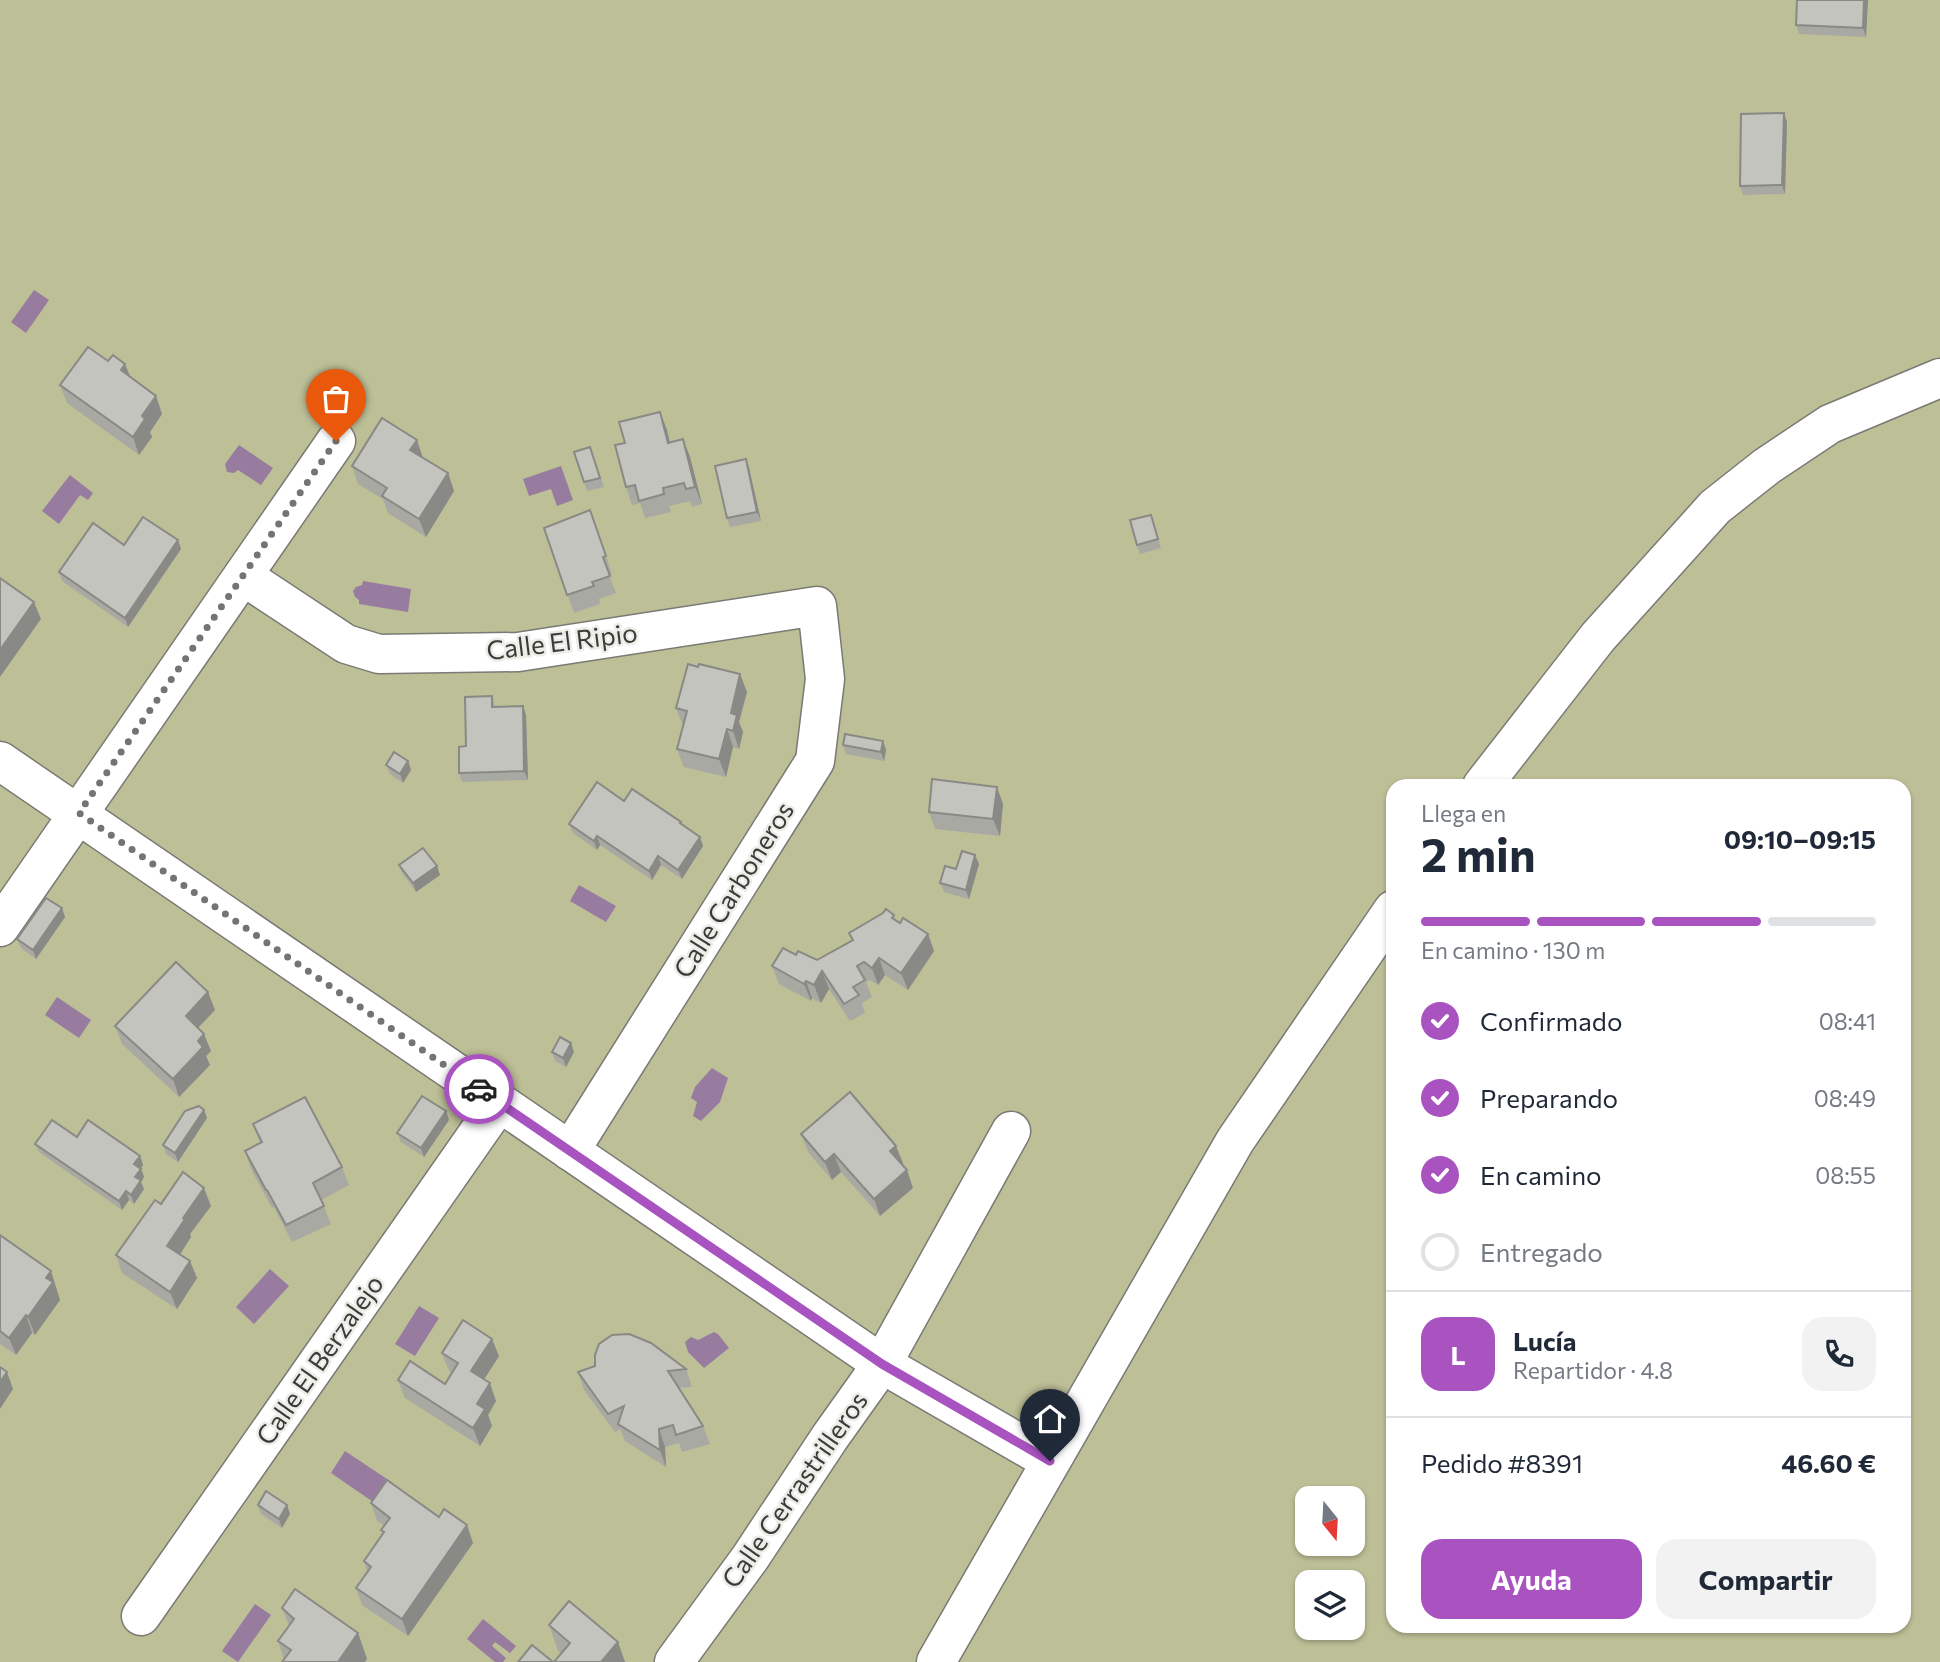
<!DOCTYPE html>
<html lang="es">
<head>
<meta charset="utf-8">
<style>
	:root { --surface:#fff; --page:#f2f2f3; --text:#1f2937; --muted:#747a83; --line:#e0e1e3; --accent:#a953c1 }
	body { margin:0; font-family:Commissioner,sans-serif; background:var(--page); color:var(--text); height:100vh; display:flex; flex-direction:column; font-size:26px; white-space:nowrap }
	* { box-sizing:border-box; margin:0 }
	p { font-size:23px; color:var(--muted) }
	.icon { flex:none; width:38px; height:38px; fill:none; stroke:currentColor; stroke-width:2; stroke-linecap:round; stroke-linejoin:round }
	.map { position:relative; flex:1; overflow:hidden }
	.side { position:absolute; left:1386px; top:779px; width:525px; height:854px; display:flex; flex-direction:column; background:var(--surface); border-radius:21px; box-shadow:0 2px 5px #0004 }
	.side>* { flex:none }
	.needle { width:46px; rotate:162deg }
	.fabs { position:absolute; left:1295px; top:1486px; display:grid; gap:14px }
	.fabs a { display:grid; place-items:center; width:70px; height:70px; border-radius:14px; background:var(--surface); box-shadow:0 2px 5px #0004; font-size:35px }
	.pin { position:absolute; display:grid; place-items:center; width:60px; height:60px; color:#fff; margin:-72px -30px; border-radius:50% 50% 50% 0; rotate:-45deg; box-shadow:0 0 7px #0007 }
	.pin .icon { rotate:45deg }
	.courier { position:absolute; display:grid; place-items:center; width:70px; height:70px; margin:-35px; border:5px solid #a953c1; border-radius:50%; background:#fff; color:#222; box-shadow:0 2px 9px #0007 }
	.overview em { font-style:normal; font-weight:700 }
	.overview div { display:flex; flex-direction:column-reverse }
	.overview { display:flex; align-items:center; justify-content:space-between; height:119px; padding:0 35px }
	h1 { font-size:46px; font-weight:700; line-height:52px }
	.bar { display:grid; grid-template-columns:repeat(4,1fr); gap:10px 7px; align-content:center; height:84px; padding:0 35px }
	.bar i { height:9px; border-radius:5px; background:var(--line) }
	.bar .selected { background:var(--accent) }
	.bar p { grid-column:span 4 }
	.line { display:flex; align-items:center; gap:18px; padding:0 35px; border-top:2px solid var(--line) }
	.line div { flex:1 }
	.round { display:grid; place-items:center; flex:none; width:74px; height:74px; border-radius:21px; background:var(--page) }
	ol { padding:0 35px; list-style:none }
	li { display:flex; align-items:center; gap:21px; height:77px }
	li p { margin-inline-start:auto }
	li .icon { padding:7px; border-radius:50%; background:var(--accent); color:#fff; stroke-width:4 }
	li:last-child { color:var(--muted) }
	li i { width:38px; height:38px; border:4px solid var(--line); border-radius:50% }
	.cta { display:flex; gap:14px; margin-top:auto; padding:14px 35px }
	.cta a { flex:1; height:80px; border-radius:21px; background:var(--accent); color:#fff; font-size:28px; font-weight:700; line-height:80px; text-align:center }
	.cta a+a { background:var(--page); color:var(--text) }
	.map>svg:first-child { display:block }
	.green { fill:#bdbf97; fill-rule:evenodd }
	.water { fill:#987ca0 }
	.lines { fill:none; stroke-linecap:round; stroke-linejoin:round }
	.street-casing { stroke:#7a7a75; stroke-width:41 }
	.secondary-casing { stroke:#7a7a75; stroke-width:41 }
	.street { stroke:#fff; stroke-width:38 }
	.secondary { stroke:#fff; stroke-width:38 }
	.wall { fill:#a9a9a3 }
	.shaded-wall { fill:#898985 }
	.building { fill:#c4c4be; stroke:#898985; stroke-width:2 }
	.done { stroke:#747571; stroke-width:7; stroke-dasharray:0 12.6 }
	.route { stroke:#a953c1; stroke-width:9 }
	.labels { text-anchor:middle; stroke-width:5; stroke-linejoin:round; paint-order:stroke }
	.street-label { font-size:26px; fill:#3b3b39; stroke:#edede7 }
</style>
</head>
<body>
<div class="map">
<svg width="1940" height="1662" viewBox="0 0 1940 1662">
	<rect width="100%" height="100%" fill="#dfe0da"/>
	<path class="green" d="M0,0H1940V1662H0ZM1393,786H1904V1626H1393ZM1307,1498H1353V1544H1307ZM1307,1582H1353V1628H1307Z"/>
	<g class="water">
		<path d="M34,290L49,300L26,333L11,322Z"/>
		<path d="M239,445L273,468L261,485L238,470L234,473L227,472L225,464Z"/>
		<path d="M561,466L573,500L557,506L551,489L529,496L523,479Z"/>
		<path d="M70,475L93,493L88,500L80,495L59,524L42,511Z"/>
		<path d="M363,581L411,589L408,612L359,604V600L355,597L353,591L356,587L362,585Z"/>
		<path d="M579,885L616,906L606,922L570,901Z"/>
		<path d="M57,997L91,1020L79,1038L45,1015Z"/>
		<path d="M712,1068L728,1078L720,1102L701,1121L693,1116L697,1102L691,1098L695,1087Z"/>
		<path d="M270,1269L289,1286L254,1324L236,1307Z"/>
		<path d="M419,1306L439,1318L415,1356L395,1344Z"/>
		<path d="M714,1332L718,1334L729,1348L704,1368L688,1352L685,1342L691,1337L698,1340Z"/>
		<path d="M345,1451L390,1481L379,1497V1506L331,1473Z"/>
		<path d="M255,1604L271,1615L238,1662L222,1651Z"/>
		<path d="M483,1619L516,1646L510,1653L495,1642L492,1646L506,1658L503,1662H495L467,1639Z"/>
	</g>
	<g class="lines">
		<g class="street-casing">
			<g id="street">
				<path d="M243,576L346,644L379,654L518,652L817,606L825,679L815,761L570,1151"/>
				<path d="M0,761L882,1364L1050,1461"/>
				<path d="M0,927L336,441"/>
				<path d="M141,1616L499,1103"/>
				<path d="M674,1662L750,1558L830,1437L882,1364L1011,1131"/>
			</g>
		</g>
		<g class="secondary-casing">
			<g id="secondary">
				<path d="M1482,786L1598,637L1715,507L1767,466L1830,424L1940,378"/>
				<path d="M936,1662L1235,1141L1393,910"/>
			</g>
		</g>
		<use href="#street" class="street"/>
		<use href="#secondary" class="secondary"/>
	</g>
	<g class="wall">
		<path d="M1797,0H1868L1866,37L1799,34L1796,25Z"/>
		<path d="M1787,122L1785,194L1743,195L1740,186Z"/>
		<path d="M130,377L156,396L162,414L150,432L152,437L139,455L67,403L60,385Z"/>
		<path d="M660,412L667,430L670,443L690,457L702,504L692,507L690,501L669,506L671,512L645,518L640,503L632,505L626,487L625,443Z"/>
		<path d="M590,447L604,487L587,491L574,452Z"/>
		<path d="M423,458L448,473L454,491L426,537L388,513L383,499L358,484L352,466Z"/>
		<path d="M746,459L749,468L761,521L730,527L727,518Z"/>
		<path d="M590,510L612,574L609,575L616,593L599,599L600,604L574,613L544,528Z"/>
		<path d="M1154,523L1161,548L1140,554L1137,545Z"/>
		<path d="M178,540L181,549L128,627L62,581L59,572L124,545Z"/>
		<path d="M747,692L739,722L743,732L739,749L733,747L726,777L684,767L677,749L683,726L676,708Z"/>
		<path d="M492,696L495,707L526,715L528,780L462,782L459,773L466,746Z"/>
		<path d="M883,741L886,750L884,761L846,754L843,745Z"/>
		<path d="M408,761L411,770L403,783L390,774L386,765Z"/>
		<path d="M624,801L681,822L682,825L700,837L703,846L682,879L661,865L652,880L600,845L597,850L573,833L569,824Z"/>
		<path d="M1003,804L1000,836L935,829L929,812Z"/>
		<path d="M979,864L969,899L944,892L940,883L956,869Z"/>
		<path d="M399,865L440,875L416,892L402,873Z"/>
		<path d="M62,908L65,917L36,959L21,948L17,939Z"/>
		<path d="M894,915L897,922L928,934L934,951L908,990L885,975L878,985L870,980L866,982L872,997L862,1003L865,1013L850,1021L829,989L821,1003L812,998L811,1001L779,984L772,966L796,955L817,960L852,941L849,933Z"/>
		<path d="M215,1010L198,1028L211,1051L206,1056L210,1065L179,1097L122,1044L115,1026Z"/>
		<path d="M552,1052H574L566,1067L555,1061Z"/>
		<path d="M446,1111L449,1120L424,1157L401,1142L397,1133Z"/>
		<path d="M207,1118L178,1162L166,1154L163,1145Z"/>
		<path d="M253,1124L342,1167L349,1185L321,1200L331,1224L292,1242L274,1207L272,1208L251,1169L245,1151L260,1143Z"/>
		<path d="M801,1134L903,1163L902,1164L913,1188L880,1216L841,1172L832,1180L808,1152Z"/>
		<path d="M77,1137L140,1156L143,1165L141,1168L144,1177L141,1182L144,1189L134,1204L129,1200L122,1210L39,1152L35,1144Z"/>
		<path d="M161,1204L211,1206L190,1234L191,1237L180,1254L197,1278L177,1309L122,1273L116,1255Z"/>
		<path d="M0,1235L57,1289L56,1290L60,1300L35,1335L32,1333L16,1355L0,1344Z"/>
		<path d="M442,1353L499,1356L484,1379L496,1401L488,1415L492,1426L480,1446L405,1398L398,1380L445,1384L452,1373L449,1371Z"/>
		<path d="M686,1369L692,1387L679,1388L703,1426L710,1444L682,1452L679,1443L665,1447L666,1467L625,1441L620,1429L615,1432L584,1390L578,1372Z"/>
		<path d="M371,1503L439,1517L467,1525L473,1543L408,1636L362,1605L356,1588L367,1571L364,1561L383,1534L381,1530L384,1526L377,1521Z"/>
		<path d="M258,1505H287L290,1514L282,1528L261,1514Z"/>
		<path d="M282,1608L358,1633L367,1659H284L278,1641L289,1626Z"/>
		<path d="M549,1625L618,1642L625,1662H554L561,1653L558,1651Z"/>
	</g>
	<g class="shaded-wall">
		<path d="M1864,0H1868L1866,37L1863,28Z"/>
		<path d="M1784,113L1787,122L1785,194L1782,185Z"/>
		<path d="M125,364L132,381L121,370Z"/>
		<path d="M156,396L162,414L150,432L152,437L139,455L133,437L142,416Z"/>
		<path d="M660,412L667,430L674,461L668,443Z"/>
		<path d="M683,439L690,457L702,504L695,487Z"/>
		<path d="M417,440L423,458L410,450Z"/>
		<path d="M746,459L749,468L761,521L757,512Z"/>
		<path d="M448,473L454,491L426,537L419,519Z"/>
		<path d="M178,540L181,549L128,627L125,618Z"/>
		<path d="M34,602L41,619L0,677V650Z"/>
		<path d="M740,674L747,692L739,722L743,732L739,749L733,731L731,713Z"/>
		<path d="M523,706L526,715L528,780L524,771Z"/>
		<path d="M727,729L733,747L726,777L719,759Z"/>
		<path d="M883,741L886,750L884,761L881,752Z"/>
		<path d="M408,761L411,770L403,783L400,774Z"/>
		<path d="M997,787L1003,804L1000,836L993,819Z"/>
		<path d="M597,836L600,845L597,850L594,841Z"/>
		<path d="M700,837L703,846L682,879L678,870Z"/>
		<path d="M975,855L979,864L969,899L966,890Z"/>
		<path d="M658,856L661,865L652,880L649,871Z"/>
		<path d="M437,866L440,875L416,892L413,883Z"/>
		<path d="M62,908L65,917L36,959L33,950Z"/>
		<path d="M928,934L934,951L908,990L901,973Z"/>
		<path d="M879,958L885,975L878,985L872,968Z"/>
		<path d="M822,971L829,989L821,1003L814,985Z"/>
		<path d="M806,981L812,998L811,1001L804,984Z"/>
		<path d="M208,992L215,1010L192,1034L186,1016Z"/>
		<path d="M204,1034L211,1051L206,1056L210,1065L179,1097L173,1079L198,1041Z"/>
		<path d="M571,1043L574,1052L566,1067L563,1058Z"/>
		<path d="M204,1110L207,1118L178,1162L175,1153Z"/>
		<path d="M446,1111L449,1120L424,1157L421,1148Z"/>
		<path d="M896,1146L903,1163L897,1169L890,1151Z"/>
		<path d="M834,1154L841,1172L832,1180L825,1162Z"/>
		<path d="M140,1156L143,1165L138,1173L134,1164Z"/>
		<path d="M141,1169L144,1177L141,1182L144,1189L134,1204L131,1195L135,1177Z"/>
		<path d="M907,1170L913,1188L880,1216L874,1199Z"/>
		<path d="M204,1188L211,1206L190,1234L191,1237L174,1264L167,1246L183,1218Z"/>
		<path d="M126,1191L129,1200L122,1210L119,1201Z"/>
		<path d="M190,1261L197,1278L177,1309L170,1292Z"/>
		<path d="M51,1271L60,1300L35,1335L28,1317L46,1278Z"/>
		<path d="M26,1315L32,1333L16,1355L9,1338Z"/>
		<path d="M492,1339L499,1356L478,1389L471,1371Z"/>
		<path d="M7,1372L13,1389L0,1409V1382Z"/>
		<path d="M490,1383L496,1401L488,1415L492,1426L480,1446L473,1428L477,1404Z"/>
		<path d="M659,1429L665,1447L666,1467L660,1450Z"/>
		<path d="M287,1505L290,1514L282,1528L279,1519Z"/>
		<path d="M467,1525L473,1543L408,1636L402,1619Z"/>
		<path d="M358,1633L367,1659L365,1662H338Z"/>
		<path d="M618,1642L625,1662H601Z"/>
	</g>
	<g class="building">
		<path d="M1797,0H1864L1863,28L1796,25Z"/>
		<path d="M1784,113L1782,185L1740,186L1741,114Z"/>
		<path d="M88,347L108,361L113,355L125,364L121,370L156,396L142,416L145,419L133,437L60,385Z"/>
		<path d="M660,412L668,443L683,439L695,487L686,489L684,483L663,488L664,494L639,501L635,485L626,487L615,445L625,443L619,422Z"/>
		<path d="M382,418L417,440L410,450L448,473L419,519L382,496L387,488L352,466Z"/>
		<path d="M590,447L600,478L584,482L574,452Z"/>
		<path d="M746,459L757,512L727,518L715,466Z"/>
		<path d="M590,510L606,556L603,557L610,576L592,582L594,586L567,595L544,528Z"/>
		<path d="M1151,515L1158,539L1137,545L1130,520Z"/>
		<path d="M143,517L178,540L125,618L59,572L93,523L124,545Z"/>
		<path d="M0,578L34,602L0,650Z"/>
		<path d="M688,664L698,667L699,664L740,674L731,713L737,715L733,731L727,729L719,759L677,749L687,711L676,708Z"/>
		<path d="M492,696V707L523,706L524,771L459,773V747L466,746L465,697Z"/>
		<path d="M845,734L883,741L881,752L843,745Z"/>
		<path d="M394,752L408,761L400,774L386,765Z"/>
		<path d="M932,779L997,787L993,819L929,812Z"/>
		<path d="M597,782L624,801L632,789L681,822L680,823L700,837L678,870L658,856L649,871L597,836L594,841L569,824Z"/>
		<path d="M423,848L437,866L413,883L399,865Z"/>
		<path d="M962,851L975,855L966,890L940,883L945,866L956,869Z"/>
		<path d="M46,898L62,908L33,950L17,939Z"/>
		<path d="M886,909L894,915L892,918L900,923L903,918L928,934L901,973L879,958L872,968L864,962L857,966L865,980L853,987L859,995L844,1004L822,971L814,985L806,981L804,984L772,966L783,948L796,955L798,951L817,960L853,940L849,933L883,913Z"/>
		<path d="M176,962L208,992L186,1016L204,1034L198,1041L203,1047L173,1079L115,1026Z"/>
		<path d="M560,1037L571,1043L563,1058L552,1052Z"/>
		<path d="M850,1092L896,1146L890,1151L907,1170L874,1199L834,1154L825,1162L801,1134Z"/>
		<path d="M422,1096L446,1111L421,1148L397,1133Z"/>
		<path d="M305,1097L342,1167L313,1183L324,1206L286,1225L267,1190H266L245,1151L262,1142L253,1124Z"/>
		<path d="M199,1106L204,1110L175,1153L163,1145L185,1111Z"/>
		<path d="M52,1120L77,1137L88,1120L140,1156L134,1164L141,1169L135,1177L141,1180L131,1195L126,1191L119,1201L35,1144Z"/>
		<path d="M183,1172L204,1188L183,1218L185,1219L167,1246L190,1261L170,1292L116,1255L155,1200L161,1204Z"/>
		<path d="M0,1235L51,1271L46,1278L53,1282L28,1317L26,1315L9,1338L0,1331Z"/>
		<path d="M463,1320L492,1339L471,1371L490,1383L477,1404L485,1409L473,1428L398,1380L410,1361L445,1384L458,1363L442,1353Z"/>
		<path d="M629,1334L651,1343L686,1369L668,1371L703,1426L676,1435L673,1425L659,1429L660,1450L618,1424L624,1406L608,1414L578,1372L595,1366V1355L599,1344L612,1335Z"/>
		<path d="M0,1367L7,1372L0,1382Z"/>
		<path d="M387,1480L439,1517L444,1509L467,1525L402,1619L356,1588L371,1567L364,1561L384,1532L381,1530L390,1518L371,1503Z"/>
		<path d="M266,1491L287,1505L279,1519L258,1505Z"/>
		<path d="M295,1589L358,1633L338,1662H282L291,1650L278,1641L294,1619L282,1608Z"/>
		<path d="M569,1601L618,1642L601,1662H554L570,1643L549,1625Z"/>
		<path d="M532,1645L553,1662H518Z"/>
	</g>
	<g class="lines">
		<path class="done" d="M336,441L79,813L479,1089"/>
		<path class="route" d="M479,1089L882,1364L1050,1461"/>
	</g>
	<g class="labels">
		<g class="street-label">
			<text transform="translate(562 642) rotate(-7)" y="9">Calle El Ripio</text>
			<text transform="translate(734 890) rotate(-58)" y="9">Calle Carboneros</text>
			<text transform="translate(320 1360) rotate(-55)" y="9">Calle El Berzalejo</text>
			<text transform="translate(795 1490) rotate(-55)" y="9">Calle Cerrastrilleros</text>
		</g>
	</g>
</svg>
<div class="fabs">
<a><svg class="needle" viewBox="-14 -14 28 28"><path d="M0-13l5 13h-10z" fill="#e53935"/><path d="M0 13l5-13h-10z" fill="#747a83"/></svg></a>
<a><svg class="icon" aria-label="layers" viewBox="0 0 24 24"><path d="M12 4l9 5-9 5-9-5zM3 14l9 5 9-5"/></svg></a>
</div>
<div class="pin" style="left:336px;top:441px;background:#ea580c"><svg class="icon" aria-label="bag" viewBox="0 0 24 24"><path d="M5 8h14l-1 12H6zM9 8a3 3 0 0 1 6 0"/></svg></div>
<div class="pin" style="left:1050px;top:1461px;background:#1f2937"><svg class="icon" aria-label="home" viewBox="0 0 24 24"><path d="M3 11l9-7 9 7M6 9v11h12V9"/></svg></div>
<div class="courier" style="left:479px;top:1089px"><svg class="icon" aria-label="car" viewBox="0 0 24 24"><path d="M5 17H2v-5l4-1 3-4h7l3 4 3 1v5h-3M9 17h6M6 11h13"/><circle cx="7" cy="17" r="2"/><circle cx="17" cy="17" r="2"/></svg></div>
<section class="side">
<div class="overview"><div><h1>2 min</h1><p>Llega en</p></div><em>09:10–09:15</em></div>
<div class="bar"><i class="selected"></i><i class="selected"></i><i class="selected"></i><i></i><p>En camino · 130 m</p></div>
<ol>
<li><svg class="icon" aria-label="check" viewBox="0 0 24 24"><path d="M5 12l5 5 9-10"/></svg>Confirmado<p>08:41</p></li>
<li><svg class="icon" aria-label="check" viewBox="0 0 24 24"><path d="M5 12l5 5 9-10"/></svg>Preparando<p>08:49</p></li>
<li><svg class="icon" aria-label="check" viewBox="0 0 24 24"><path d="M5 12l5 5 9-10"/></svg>En camino<p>08:55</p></li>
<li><i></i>Entregado</li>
</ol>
<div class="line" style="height:126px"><b class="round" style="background:var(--accent);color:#fff">L</b><div><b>Lucía</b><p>Repartidor · 4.8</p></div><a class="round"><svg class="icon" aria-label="phone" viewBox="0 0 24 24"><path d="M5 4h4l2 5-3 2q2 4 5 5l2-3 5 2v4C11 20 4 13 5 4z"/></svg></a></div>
<div class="line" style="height:91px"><div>Pedido #8391</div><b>46.60 €</b></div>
<div class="cta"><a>Ayuda</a><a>Compartir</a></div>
</section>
</div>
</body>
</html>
